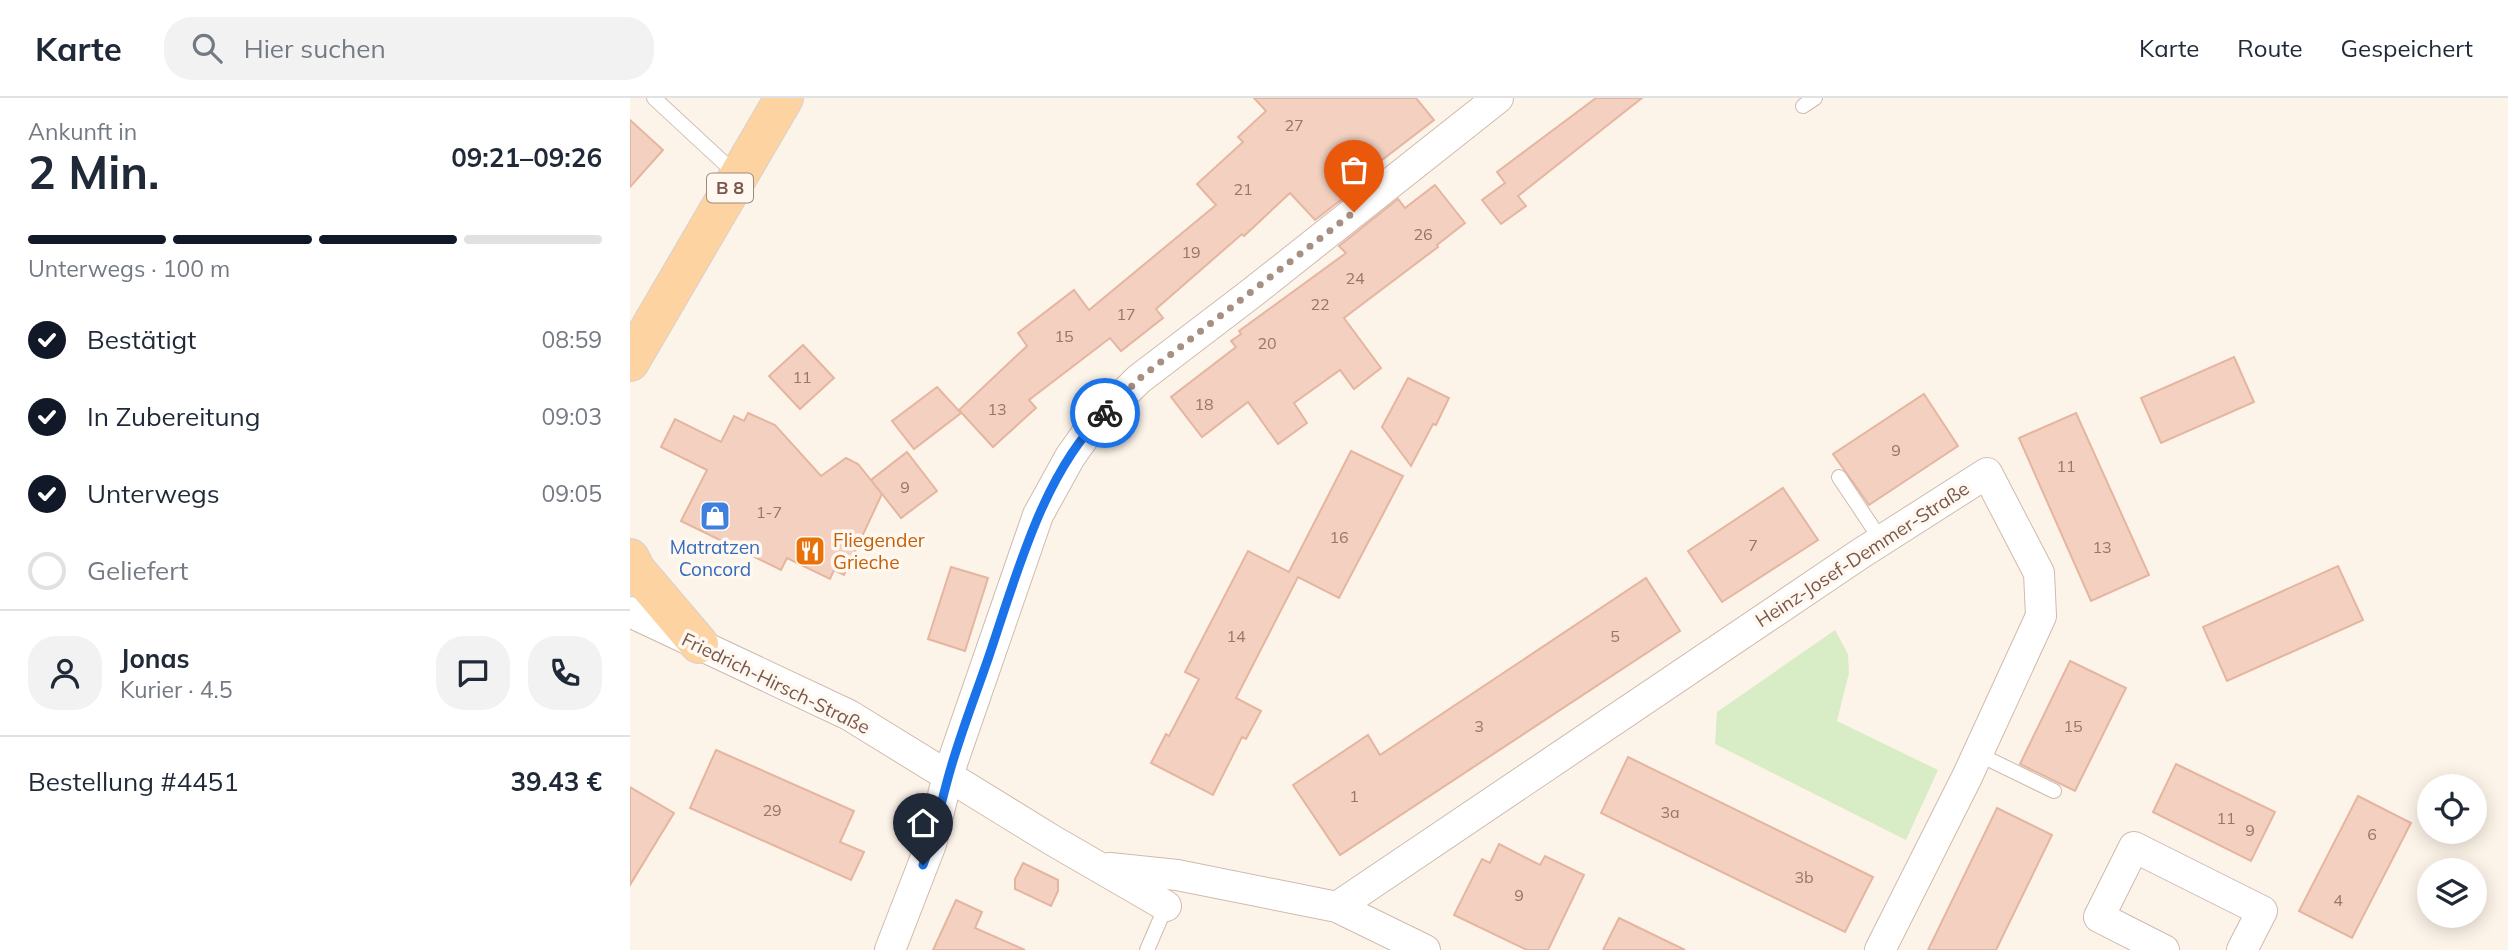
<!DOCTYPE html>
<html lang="de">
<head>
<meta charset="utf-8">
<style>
	:root { --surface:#fff; --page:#f2f2f3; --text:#1f2937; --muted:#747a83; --line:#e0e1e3; --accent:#111827 }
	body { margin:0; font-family:Mulish,sans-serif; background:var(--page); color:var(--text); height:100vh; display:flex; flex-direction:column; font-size:26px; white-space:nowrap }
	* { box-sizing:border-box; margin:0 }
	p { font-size:23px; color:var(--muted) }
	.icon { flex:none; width:38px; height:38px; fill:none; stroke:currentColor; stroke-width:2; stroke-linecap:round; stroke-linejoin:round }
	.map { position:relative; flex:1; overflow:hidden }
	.side { display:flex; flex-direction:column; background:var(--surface); width:630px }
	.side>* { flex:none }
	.fabs { position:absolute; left:1787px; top:676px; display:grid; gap:14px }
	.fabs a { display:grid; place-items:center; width:70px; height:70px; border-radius:50%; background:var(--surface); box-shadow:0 4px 18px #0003; font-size:35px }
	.pin { position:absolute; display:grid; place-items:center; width:60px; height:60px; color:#fff; margin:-72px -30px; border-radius:50% 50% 50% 0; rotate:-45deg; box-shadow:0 0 7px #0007 }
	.pin .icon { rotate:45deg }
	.courier { position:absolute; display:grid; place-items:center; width:70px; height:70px; margin:-35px; border:5px solid #1a73e8; border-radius:50%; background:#fff; color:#222; box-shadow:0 2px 9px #0007 }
	.summary em { font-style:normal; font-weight:700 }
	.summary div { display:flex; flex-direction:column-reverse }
	.summary { display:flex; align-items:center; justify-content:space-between; height:119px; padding:0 28px }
	h1 { font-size:46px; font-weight:700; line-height:52px }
	.bar { display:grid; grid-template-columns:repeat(4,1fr); gap:10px 7px; align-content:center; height:84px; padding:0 28px }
	.bar i { height:9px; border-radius:5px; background:var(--line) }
	.bar .selected { background:var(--accent) }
	.bar p { grid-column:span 4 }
	.line { display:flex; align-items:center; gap:18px; padding:0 28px; border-top:2px solid var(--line) }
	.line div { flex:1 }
	.round { display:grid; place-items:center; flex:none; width:74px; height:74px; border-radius:28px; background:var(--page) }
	ol { padding:0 28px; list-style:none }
	li { display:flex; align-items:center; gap:21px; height:77px }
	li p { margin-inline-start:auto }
	li .icon { padding:7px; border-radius:50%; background:var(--accent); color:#fff; stroke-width:4 }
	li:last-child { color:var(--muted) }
	li i { width:38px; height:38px; border:4px solid var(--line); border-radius:50% }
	header { display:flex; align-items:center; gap:42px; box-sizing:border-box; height:98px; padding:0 35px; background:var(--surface); border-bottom:2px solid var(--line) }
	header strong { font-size:33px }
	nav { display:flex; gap:38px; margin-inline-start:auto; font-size:24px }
	.search { width:490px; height:63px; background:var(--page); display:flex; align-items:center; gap:18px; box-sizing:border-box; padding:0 24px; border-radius:28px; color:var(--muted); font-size:26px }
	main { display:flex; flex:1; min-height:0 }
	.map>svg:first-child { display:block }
	.green { fill:#d8ecc6 }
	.building { fill:#f3d0c0; stroke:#e6b5a0; stroke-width:2 }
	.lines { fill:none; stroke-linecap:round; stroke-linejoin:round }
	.service-casing { stroke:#d0baad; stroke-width:16 }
	.minor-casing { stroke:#d0baad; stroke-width:32 }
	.primary-casing { stroke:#d9d0cd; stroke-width:40 }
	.service { stroke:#fff; stroke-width:14 }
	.minor { stroke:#fff; stroke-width:30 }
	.primary { stroke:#fcd3a1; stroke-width:38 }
	.done { stroke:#a78f82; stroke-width:7; stroke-dasharray:0 12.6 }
	.route { stroke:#1a73e8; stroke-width:9 }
	.labels { text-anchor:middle; stroke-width:7; stroke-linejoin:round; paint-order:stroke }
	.number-label { font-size:16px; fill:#987668 }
	.shield { fill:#fff8f0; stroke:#a1887c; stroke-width:2 }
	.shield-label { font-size:18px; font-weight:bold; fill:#79584b }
	.food-label { font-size:19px; fill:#c56008; stroke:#fff8f0; text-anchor:start }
	.shop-label { font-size:19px; fill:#366cbe; stroke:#fff8f0 }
	.street-label { font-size:19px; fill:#79584b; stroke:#fff8f0 }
</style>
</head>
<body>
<header>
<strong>Karte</strong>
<div class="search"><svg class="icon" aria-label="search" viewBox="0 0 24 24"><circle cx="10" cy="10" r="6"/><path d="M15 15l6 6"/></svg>Hier suchen</div>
<nav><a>Karte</a><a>Route</a><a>Gespeichert</a></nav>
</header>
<main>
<section class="side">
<div class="summary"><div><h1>2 Min.</h1><p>Ankunft in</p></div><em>09:21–09:26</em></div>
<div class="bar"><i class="selected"></i><i class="selected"></i><i class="selected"></i><i></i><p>Unterwegs · 100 m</p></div>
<ol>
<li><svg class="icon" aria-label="check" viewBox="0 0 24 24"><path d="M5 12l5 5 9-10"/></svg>Bestätigt<p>08:59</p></li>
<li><svg class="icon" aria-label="check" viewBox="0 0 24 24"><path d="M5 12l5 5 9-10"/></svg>In Zubereitung<p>09:03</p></li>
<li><svg class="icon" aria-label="check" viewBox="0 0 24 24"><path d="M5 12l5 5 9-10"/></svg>Unterwegs<p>09:05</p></li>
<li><i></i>Geliefert</li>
</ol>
<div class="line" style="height:126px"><a class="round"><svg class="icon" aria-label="person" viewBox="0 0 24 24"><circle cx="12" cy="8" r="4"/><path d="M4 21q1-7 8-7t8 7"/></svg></a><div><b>Jonas</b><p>Kurier · 4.5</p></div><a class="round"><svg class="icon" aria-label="chat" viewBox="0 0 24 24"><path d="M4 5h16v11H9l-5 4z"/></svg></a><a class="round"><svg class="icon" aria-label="phone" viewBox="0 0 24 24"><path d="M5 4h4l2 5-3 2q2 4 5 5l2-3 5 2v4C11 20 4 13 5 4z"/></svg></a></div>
<div class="line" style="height:91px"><div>Bestellung #4451</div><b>39.43 €</b></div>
</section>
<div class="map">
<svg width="1878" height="852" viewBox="0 0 1878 852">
	<rect width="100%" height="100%" fill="#fdf4e9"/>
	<path class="green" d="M1205,532L1218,556L1219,575L1207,623L1308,672L1276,742L1085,646L1087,614Z"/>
	<g class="building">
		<path d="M624,0H786L804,22L743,69L747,74L685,122L660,95L614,138L612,136L526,211L533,220L491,253L480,240L399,302L406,310L363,349L329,312L397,248L388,235L444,192L459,212L586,107L567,86L613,44L608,39L636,13Z"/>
		<path d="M966,0H1012L888,98L896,108L871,126L852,102L875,85L867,74Z"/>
		<path d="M0,22L33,52L0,89Z"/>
		<path d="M805,87L835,125L807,147L808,149L714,220L751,270L724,291L710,272L664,305L677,325L648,346L618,304L572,339L541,299L606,249L601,243L611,236L609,233L716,155L709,148L768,101L775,110Z"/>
		<path d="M173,247L204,280L170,311L139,278Z"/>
		<path d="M1604,259L1624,304L1531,345L1511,300Z"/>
		<path d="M778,280L819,300L806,327L803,326L781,368L752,329Z"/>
		<path d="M307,289L331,315L284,351L262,323Z"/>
		<path d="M1294,296L1328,348L1239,407L1203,356Z"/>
		<path d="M118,315L145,327L191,378L216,360L228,366L252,396L214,477L204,472L200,481L157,460L151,472L51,423L77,372L31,349L45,321L91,344L104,318L114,323Z"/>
		<path d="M1446,315L1519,477L1461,503L1389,340Z"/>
		<path d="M721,353L773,378L709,500L668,479L606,600L631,613L616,641L612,639L583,697L521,665L536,636L539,638L569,581L555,574L618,453L659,474Z"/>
		<path d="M277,354L307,393L271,420L241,382Z"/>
		<path d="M1153,390L1188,442L1092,504L1058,453Z"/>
		<path d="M1708,468L1733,522L1597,583L1573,529Z"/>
		<path d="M321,469L358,480L335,553L298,541Z"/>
		<path d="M1016,480L1050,533L710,757L663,687L738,637L750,657Z"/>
		<path d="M1440,563L1496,590L1445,693L1390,666Z"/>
		<path d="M86,652L224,713L210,744L234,754L221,782L60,710Z"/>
		<path d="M998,659L1243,779L1215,834L971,715Z"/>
		<path d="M1546,666L1645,714L1621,763L1523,714Z"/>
		<path d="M0,689L44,715L0,787Z"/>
		<path d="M1728,698L1781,725L1722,840L1669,813Z"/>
		<path d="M1367,710L1422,737L1366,852H1298Z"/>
		<path d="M869,746L910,767L915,758L954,777L918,852H897L824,817L852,761L860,765Z"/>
		<path d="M393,765L428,782V793L421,808L385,791V781Z"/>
		<path d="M326,802L352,814L345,830L395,852H303Z"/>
		<path d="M989,820L1055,852H973Z"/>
	</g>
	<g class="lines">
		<g class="service-casing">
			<g id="service">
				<path d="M24,0L107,77"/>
				<path d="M1173,8L1185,0"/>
				<path d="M1209,379L1251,442"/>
				<path d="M1348,656L1424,693"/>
				<path d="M517,852L536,808"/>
			</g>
		</g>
		<g class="minor-casing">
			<g id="minor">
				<path d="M0,514L219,617L422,742L536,808"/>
				<path d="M480,770L547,777L707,809L795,852"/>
				<path d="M707,809L1230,456L1357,375L1409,475L1411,518L1337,679L1250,852"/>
				<path d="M260,852L301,746L318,677L408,417L440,359L464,325L509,281L623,194L868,0"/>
				<path d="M1534,852L1469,819L1504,749L1632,813L1612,852"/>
			</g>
		</g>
		<g class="primary-casing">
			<g id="primary">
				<path d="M0,264L154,0"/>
				<path d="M0,460L6,472L69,546"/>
			</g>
		</g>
		<use href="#service" class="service"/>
		<use href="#minor" class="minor"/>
		<use href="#primary" class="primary"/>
	</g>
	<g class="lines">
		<path class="done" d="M475,315L509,281L724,114"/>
		<path class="route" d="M293,767C304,738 310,709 318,680C329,639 345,599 359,558C386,479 413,374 475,315"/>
	</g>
	<defs>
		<g id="shop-square" transform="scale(1.575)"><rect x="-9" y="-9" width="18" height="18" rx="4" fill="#3f7fe0" stroke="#fff8f0"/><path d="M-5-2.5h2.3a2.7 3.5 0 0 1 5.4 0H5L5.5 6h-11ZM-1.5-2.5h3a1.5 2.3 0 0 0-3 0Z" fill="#fff"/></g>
		<g id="restaurant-square" transform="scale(1.575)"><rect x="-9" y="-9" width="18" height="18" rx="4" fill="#e8710a" stroke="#fff8f0"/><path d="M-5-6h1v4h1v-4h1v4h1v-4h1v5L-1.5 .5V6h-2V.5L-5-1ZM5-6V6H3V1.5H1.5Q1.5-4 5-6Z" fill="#fff"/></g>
	</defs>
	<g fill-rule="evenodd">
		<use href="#shop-square" x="85" y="418"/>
		<use href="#restaurant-square" x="180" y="453"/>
	</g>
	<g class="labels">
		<g class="number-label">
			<text x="664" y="33">27</text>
			<text x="613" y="97">21</text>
			<text x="793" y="142">26</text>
			<text x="561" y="160">19</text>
			<text x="725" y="186">24</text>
			<text x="690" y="212">22</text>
			<text x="496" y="222">17</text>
			<text x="434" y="244">15</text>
			<text x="637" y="251">20</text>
			<text x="172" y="285">11</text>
			<text x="574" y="312">18</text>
			<text x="367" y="317">13</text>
			<text x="1266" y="358">9</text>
			<text x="1436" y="374">11</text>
			<text x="275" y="395">9</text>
			<text x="139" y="420">1-7</text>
			<text x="709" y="445">16</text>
			<text x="1123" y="453">7</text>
			<text x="1472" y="455">13</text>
			<text x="606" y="544">14</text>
			<text x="985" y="544">5</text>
			<text x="849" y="634">3</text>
			<text x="1443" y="634">15</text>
			<text x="724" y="704">1</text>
			<text x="142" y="718">29</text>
			<text x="1040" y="720">3a</text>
			<text x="1596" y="726">11</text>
			<text x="1620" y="738">9</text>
			<text x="1742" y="742">6</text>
			<text x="1174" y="785">3b</text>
			<text x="889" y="803">9</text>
			<text x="1708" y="808">4</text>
		</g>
		<rect class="shield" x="77" y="75.5" width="46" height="29" rx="5"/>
		<g class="shield-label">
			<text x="100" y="96">B 8</text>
		</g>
		<g class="food-label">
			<text x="203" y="449">Fliegender<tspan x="203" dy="22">Grieche</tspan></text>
		</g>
		<g class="shop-label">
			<text x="85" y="456">Matratzen<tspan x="85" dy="22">Concord</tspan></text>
		</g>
		<g class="street-label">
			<text transform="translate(1232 456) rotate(-33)" y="7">Heinz-Josef-Demmer-Straße</text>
			<text transform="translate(146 585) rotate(26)" y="7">Friedrich-Hirsch-Straße</text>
		</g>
	</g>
</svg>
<div class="fabs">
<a><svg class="icon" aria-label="locate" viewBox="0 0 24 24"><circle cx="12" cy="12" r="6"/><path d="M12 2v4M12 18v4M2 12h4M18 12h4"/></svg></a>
<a><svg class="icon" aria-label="layers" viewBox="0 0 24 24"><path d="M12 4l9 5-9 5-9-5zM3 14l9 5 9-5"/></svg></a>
</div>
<div class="pin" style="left:724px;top:114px;background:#ea580c"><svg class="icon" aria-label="bag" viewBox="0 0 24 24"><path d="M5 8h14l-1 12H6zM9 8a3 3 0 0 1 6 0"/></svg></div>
<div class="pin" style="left:293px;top:767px;background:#1f2937"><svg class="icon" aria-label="home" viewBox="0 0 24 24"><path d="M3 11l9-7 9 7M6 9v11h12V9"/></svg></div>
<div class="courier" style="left:475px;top:315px"><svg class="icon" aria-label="bike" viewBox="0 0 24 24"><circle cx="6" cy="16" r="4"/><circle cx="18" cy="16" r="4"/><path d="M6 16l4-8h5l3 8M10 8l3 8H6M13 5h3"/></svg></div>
</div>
</main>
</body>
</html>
